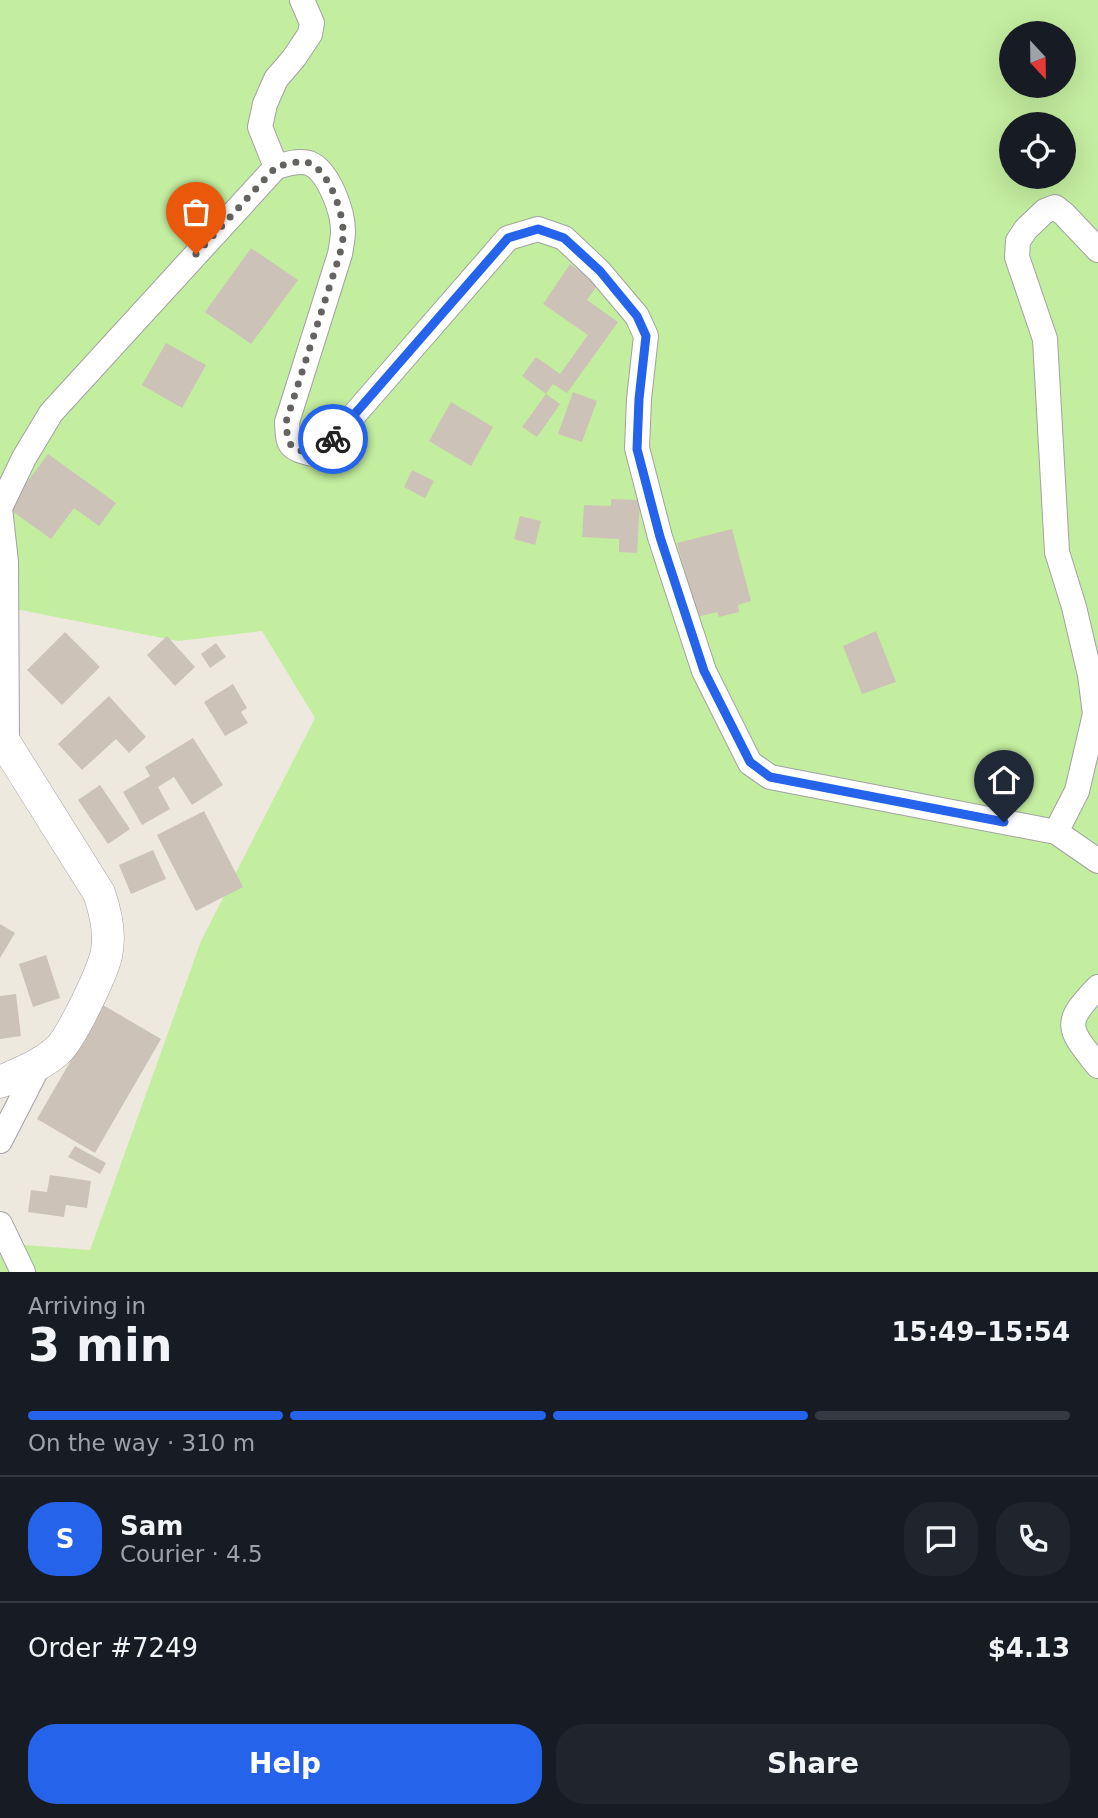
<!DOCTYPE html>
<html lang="en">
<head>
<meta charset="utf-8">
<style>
	:root { --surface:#171b24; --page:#20242c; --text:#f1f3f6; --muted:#9ea1a6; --line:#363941; --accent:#2563eb }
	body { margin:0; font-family:"DejaVu Sans",sans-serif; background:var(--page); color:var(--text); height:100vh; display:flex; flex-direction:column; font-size:26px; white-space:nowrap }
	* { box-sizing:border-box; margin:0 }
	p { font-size:23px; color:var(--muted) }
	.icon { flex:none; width:38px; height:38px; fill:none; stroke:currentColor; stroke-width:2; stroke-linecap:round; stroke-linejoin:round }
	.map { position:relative; height:1272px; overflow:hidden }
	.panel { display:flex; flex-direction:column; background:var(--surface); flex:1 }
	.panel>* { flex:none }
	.needle { width:46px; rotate:158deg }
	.buttons { position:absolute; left:999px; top:21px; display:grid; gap:14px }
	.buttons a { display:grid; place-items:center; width:77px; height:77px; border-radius:50%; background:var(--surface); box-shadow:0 7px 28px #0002; font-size:35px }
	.pin { position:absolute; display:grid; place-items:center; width:60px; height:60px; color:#fff; margin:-72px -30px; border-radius:50% 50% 50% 0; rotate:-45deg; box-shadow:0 0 7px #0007 }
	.pin .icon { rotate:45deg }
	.courier { position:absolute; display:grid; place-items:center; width:70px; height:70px; margin:-35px; border:5px solid #2563eb; border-radius:50%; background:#fff; color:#222; box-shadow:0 2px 9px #0007 }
	.headline em { font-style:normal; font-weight:700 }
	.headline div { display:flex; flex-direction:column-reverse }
	.headline { display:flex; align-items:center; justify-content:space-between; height:119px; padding:0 28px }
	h1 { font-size:46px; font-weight:700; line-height:52px }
	.bar { display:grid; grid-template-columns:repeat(4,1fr); gap:10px 7px; align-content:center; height:84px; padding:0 28px }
	.bar i { height:9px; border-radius:5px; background:var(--line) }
	.bar .on { background:var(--accent) }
	.bar p { grid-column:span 4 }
	.line { display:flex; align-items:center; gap:18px; padding:0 28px; border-top:2px solid var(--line) }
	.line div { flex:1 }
	.round { display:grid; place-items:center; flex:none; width:74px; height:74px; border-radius:28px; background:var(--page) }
	.action { display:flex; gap:14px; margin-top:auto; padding:14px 28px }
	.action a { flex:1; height:80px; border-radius:28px; background:var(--accent); color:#fff; font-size:28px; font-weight:700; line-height:80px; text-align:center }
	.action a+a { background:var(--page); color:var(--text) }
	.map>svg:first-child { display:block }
	.grass { fill:#c3ed9f; fill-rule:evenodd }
	.building { fill:#cdc2b8 }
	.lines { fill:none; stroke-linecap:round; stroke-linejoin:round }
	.minor-casing { stroke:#a2a2a2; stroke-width:26 }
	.tertiary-casing { stroke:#a2a2a2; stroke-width:33 }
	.minor { stroke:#fff; stroke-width:24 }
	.tertiary { stroke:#fff; stroke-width:32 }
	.done { stroke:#656360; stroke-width:7; stroke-dasharray:0 12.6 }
	.route { stroke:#2563eb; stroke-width:9 }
</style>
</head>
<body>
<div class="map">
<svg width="1098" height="1272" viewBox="0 0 1098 1272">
	<rect width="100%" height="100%" fill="#eee9df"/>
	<path class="grass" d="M0,0H1098V1272H0V1243L90,1250L201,941L315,718L262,631L178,641L0,606ZM1012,33H1064V86H1012ZM1012,124H1064V177H1012Z"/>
	<g class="building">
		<path d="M251,248L298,280L251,344L205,312Z"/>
		<path d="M570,264L598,284L587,300L618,322L567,393L553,384L546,394L522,376L536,357L560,374L588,335L543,304Z"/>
		<path d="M166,343L206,365L182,408L142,385Z"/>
		<path d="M573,392L597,401L582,442L558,434Z"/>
		<path d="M546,394L560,404L537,437L522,427Z"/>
		<path d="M451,402L493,427L471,466L429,441Z"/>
		<path d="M48,454L116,503L99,526L74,508L51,539L8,508Z"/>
		<path d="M412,470L434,481L425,498L404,487Z"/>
		<path d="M611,499L640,500L637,553L619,552V539L582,537L584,505L611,506Z"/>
		<path d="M520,516L541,521L535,545L514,539Z"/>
		<path d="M732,529L751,601L738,605L739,612L719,617L717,612L697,617L677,543Z"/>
		<path d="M876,631L896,682L862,694L843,646Z"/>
		<path d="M65,632L100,667L62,705L27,670Z"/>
		<path d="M167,636L195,667L175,686L147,655Z"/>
		<path d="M216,643L226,657L210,668L201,654Z"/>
		<path d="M233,684L247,708L241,712L248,723L225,736L204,702Z"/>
		<path d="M109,696L146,737L129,753L116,739L82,770L58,744Z"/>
		<path d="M193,738L223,785L192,805L174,777L158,787L170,809L142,825L123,792L150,776L145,767Z"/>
		<path d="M100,785L130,829L108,844L78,800Z"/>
		<path d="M204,811L243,887L196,911L157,835Z"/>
		<path d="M153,850L166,879L131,894L119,865Z"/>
		<path d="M0,924L15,933L0,958Z"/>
		<path d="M46,955L60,998L33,1007L19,964Z"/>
		<path d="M16,994L21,1036L0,1039V996Z"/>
		<path d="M103,1005L161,1039L95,1153L37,1119Z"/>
		<path d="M75,1146L106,1163L100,1174L68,1157Z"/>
		<path d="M50,1175L91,1181L87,1208L66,1205L64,1217L28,1212L31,1190L47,1192Z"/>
	</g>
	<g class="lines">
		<g class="minor-casing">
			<g id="minor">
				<path d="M276,167L260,127L265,104L276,79L294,58L310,34L312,23L302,0"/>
				<path d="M7,745L6,562L0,508L24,458L51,413L276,167C286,164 299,160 309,163C329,171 343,212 343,231C343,239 341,247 340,254L287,422C288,447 289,448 313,454L327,446L508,238L538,229L564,238L599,271L637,316L646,336L639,399L637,448L660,537L704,671L750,763L770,777L1056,832L1098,861"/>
				<path d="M1056,832L1077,791L1095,714L1090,675L1074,607L1057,552L1045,339L1017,257L1018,241L1026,229L1045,211L1055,207L1064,214L1098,250"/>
				<path d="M1098,987C1062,1024 1068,1028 1098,1066"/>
				<path d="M0,1141L39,1065"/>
				<path d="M0,1224L23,1272"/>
			</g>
		</g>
		<g class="tertiary-casing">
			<path id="tertiary" d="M0,735L99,893C106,913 111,935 106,956C101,975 71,1039 57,1051C40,1066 20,1073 0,1082"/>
		</g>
		<use href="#minor" class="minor"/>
		<use href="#tertiary" class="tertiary"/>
	</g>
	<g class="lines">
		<path class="done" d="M196,254L276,167C286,164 299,160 309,163C329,171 343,212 343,231C344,239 341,247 340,254L286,422C288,447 289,448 313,454L327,446L333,439"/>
		<path class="route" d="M333,439L508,238L538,229L564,238L600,271L637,316L646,336L639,399L637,449L660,537L704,671L750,762L770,777L1004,822"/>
	</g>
</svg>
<div class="buttons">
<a><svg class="needle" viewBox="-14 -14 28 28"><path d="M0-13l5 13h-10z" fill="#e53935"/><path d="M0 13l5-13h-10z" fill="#9ea1a6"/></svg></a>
<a><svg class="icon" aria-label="locate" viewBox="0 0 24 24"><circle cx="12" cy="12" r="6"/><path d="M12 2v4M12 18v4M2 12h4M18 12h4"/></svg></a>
</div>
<div class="pin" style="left:196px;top:254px;background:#ea580c"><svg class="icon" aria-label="bag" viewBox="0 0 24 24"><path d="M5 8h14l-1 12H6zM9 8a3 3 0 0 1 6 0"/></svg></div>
<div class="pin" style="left:1004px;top:822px;background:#1f2937"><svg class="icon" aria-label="home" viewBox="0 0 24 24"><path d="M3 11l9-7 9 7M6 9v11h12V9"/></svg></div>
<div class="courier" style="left:333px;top:439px"><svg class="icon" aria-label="bike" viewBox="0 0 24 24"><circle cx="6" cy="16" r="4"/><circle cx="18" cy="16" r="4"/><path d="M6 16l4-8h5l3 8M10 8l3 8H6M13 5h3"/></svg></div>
</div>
<section class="panel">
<div class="headline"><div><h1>3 min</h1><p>Arriving in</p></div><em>15:49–15:54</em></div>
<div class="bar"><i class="on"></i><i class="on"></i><i class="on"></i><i></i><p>On the way · 310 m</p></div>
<div class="line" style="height:126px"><b class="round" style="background:var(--accent);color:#fff">S</b><div><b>Sam</b><p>Courier · 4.5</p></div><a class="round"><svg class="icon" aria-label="chat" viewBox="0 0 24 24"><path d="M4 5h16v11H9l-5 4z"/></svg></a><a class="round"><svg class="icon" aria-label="phone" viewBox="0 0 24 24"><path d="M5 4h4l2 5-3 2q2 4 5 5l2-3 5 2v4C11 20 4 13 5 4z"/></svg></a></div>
<div class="line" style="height:91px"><div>Order #7249</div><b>$4.13</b></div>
<div class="action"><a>Help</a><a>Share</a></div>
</section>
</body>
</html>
